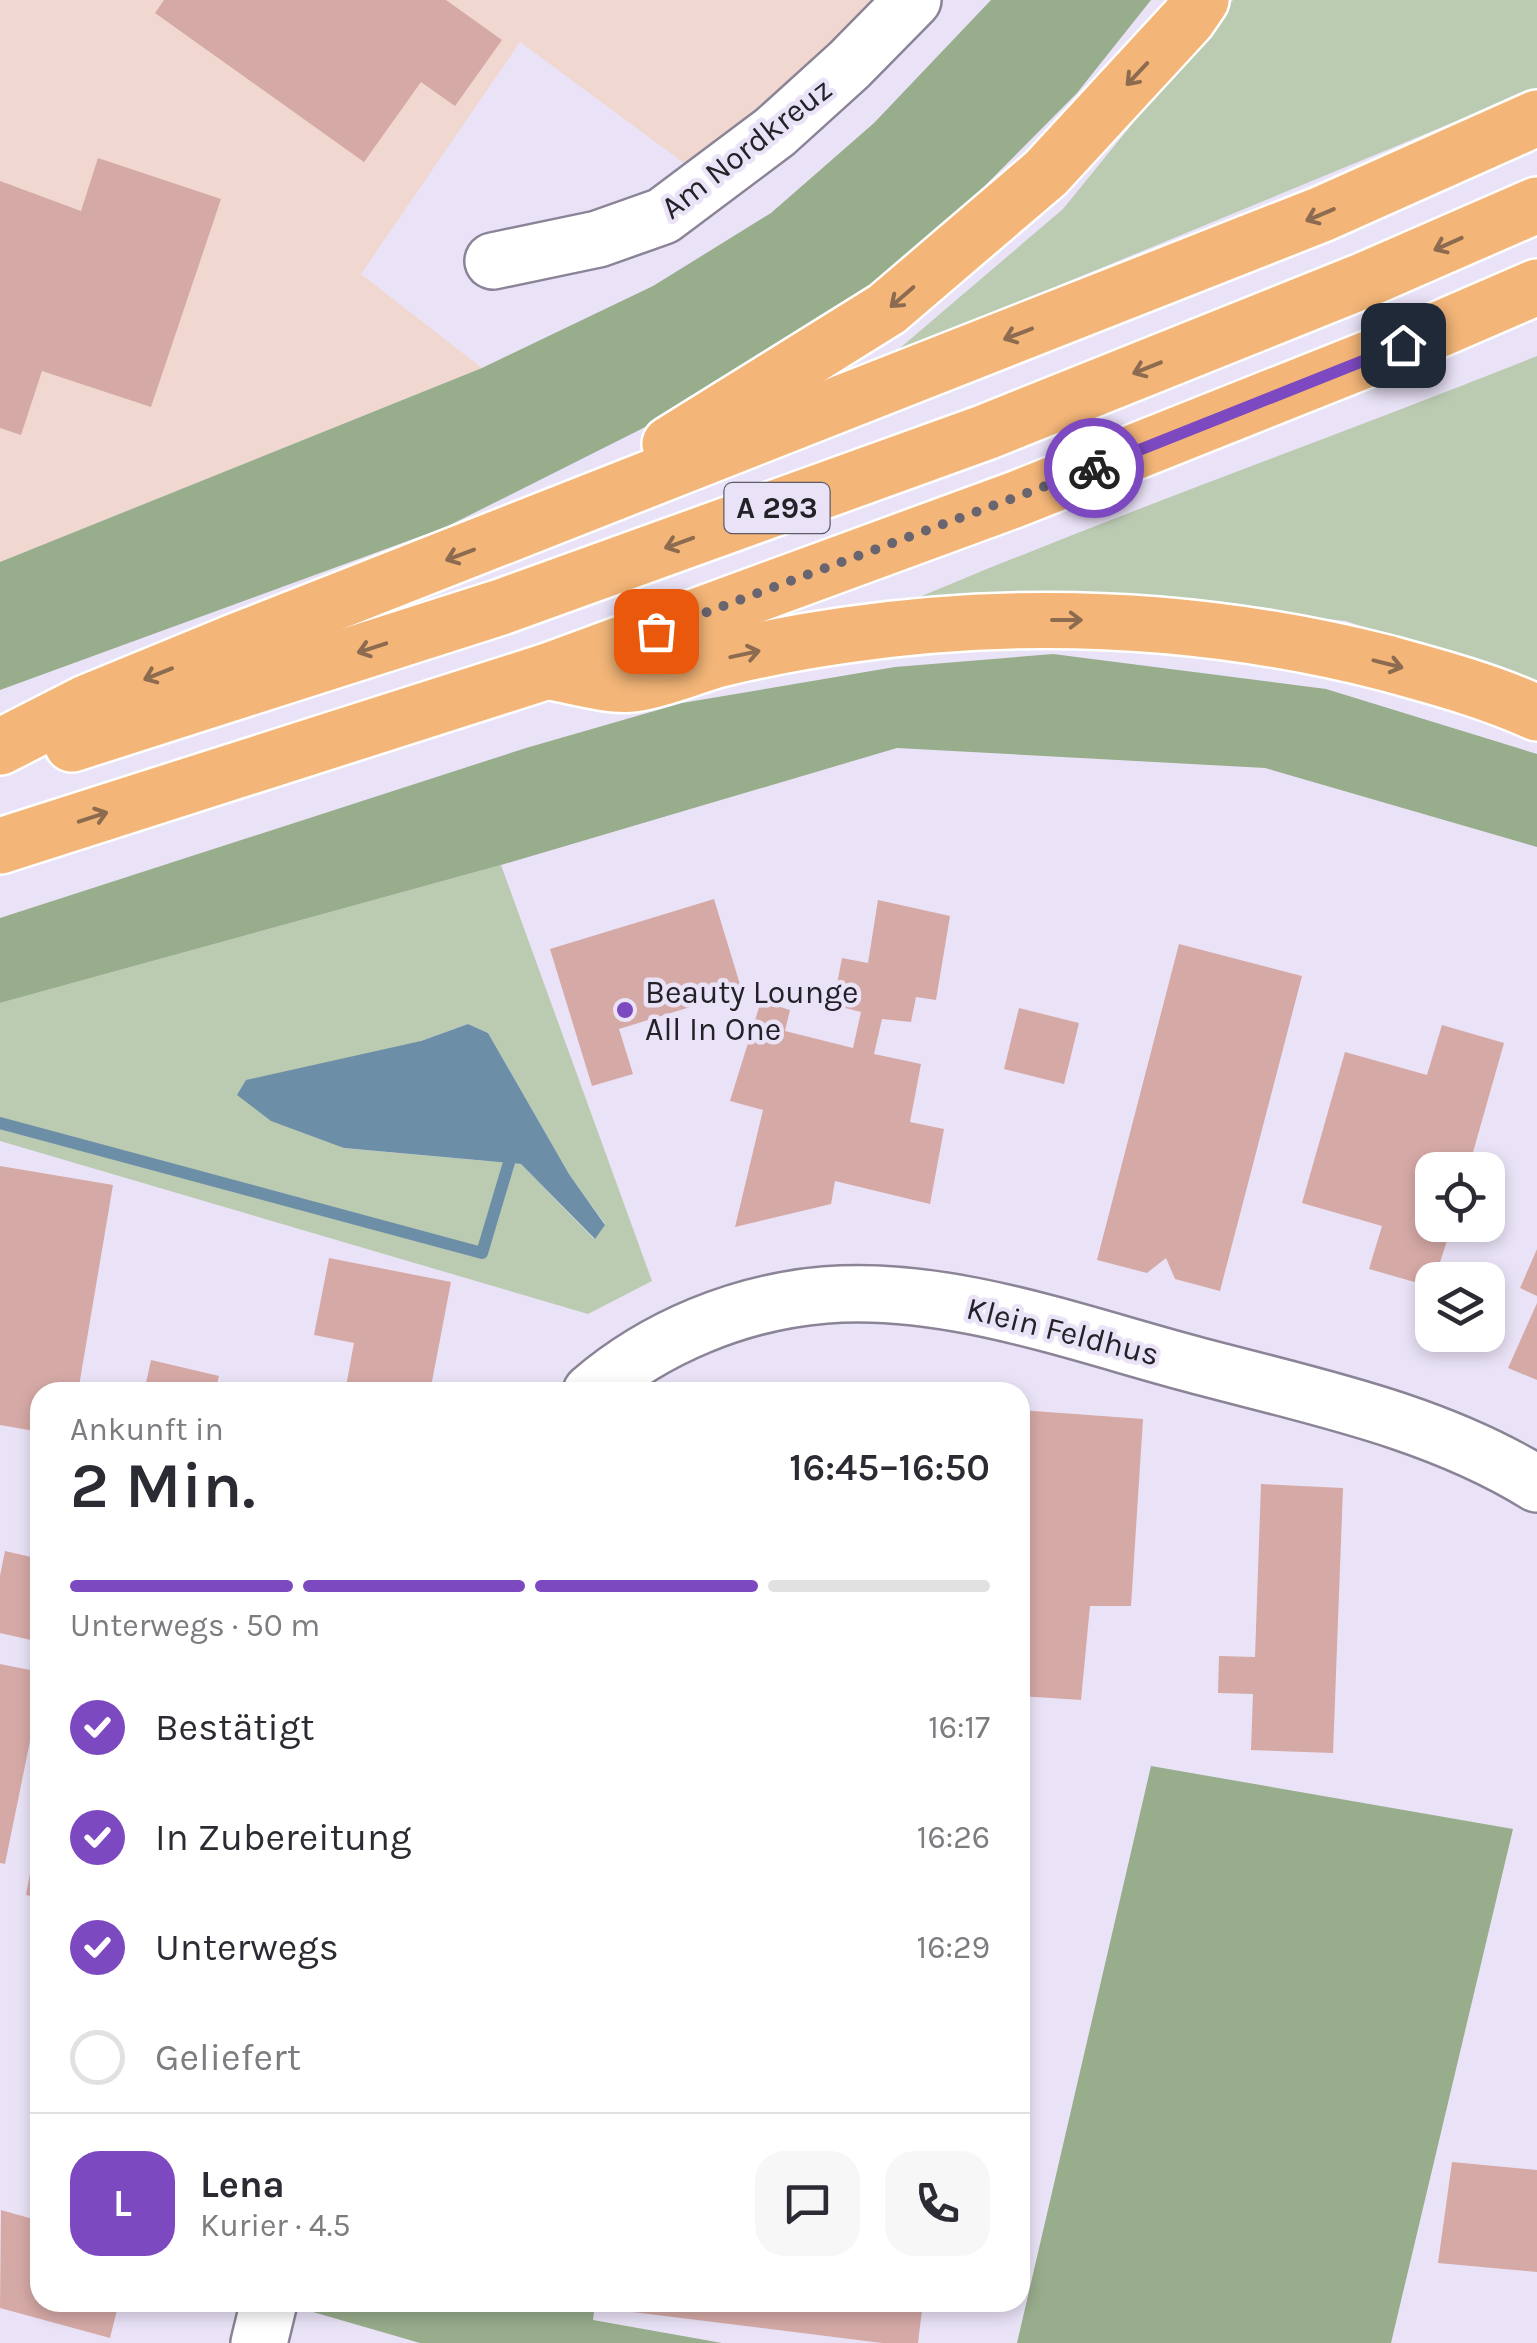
<!DOCTYPE html>
<html lang="de">
<head>
<meta charset="utf-8">
<style>
	:root { --surface:#fff; --page:#f7f7f7; --text:#2b2b33; --muted:#7c7c81; --line:#e1e1e2; --accent:#7d49c0 }
	body { margin:0; font-family:Karla,sans-serif; background:var(--page); color:var(--text); height:100vh; display:flex; flex-direction:column; font-size:38px; white-space:nowrap }
	* { box-sizing:border-box; margin:0 }
	p { font-size:32px; color:var(--muted) }
	.icon { flex:none; width:55px; height:55px; fill:none; stroke:currentColor; stroke-width:2; stroke-linecap:round; stroke-linejoin:round }
	.map { position:relative; flex:1; overflow:hidden }
	.side { position:absolute; left:30px; top:1382px; width:1000px; height:930px; display:flex; flex-direction:column; background:var(--surface); border-radius:30px; box-shadow:0 5px 15px #0003 }
	.side>* { flex:none }
	.controls { position:absolute; left:1415px; top:1152px; display:grid; gap:20px }
	.controls a { display:grid; place-items:center; width:90px; height:90px; border-radius:20px; background:var(--surface); box-shadow:0 5px 15px #0003; font-size:50px }
	.pin { position:absolute; display:grid; place-items:center; width:85px; height:85px; color:#fff; margin:-42px; border-radius:20px; box-shadow:0 5px 15px #0006 }
	.courier { position:absolute; display:grid; place-items:center; width:100px; height:100px; margin:-50px; border:8px solid #7d49c0; border-radius:50%; background:#fff; color:#222; box-shadow:0 2px 12px #0007 }
	.overview em { font-style:normal; font-weight:600 }
	.overview div { display:flex; flex-direction:column-reverse }
	.overview { display:flex; align-items:center; justify-content:space-between; height:170px; padding:0 40px }
	h1 { font-size:65px; font-weight:600; line-height:75px }
	.bar { display:grid; grid-template-columns:repeat(4,1fr); gap:15px 10px; align-content:center; height:120px; padding:0 40px }
	.bar i { height:12px; border-radius:8px; background:var(--line) }
	.bar .selected { background:var(--accent) }
	.bar p { grid-column:span 4 }
	.line { display:flex; align-items:center; gap:25px; padding:0 40px; border-top:2px solid var(--line) }
	.line div { flex:1 }
	.round { display:grid; place-items:center; flex:none; width:105px; height:105px; border-radius:30px; background:var(--page) }
	ol { padding:0 40px; list-style:none }
	li { display:flex; align-items:center; gap:30px; height:110px }
	li p { margin-inline-start:auto }
	li .icon { padding:10px; border-radius:50%; background:var(--accent); color:#fff; stroke-width:4 }
	li:last-child { color:var(--muted) }
	li i { width:55px; height:55px; border:5px solid var(--line); border-radius:50% }
	.map>svg:first-child { display:block }
	.commercial { fill:#f0d7d0 }
	.green { fill:#bbcbb2; fill-rule:evenodd }
	.forest { fill:#98ad8c }
	.water { fill:#6d8ea7 }
	.lines { fill:none; stroke-linecap:round; stroke-linejoin:round }
	.stream { stroke:#6d8ea7; stroke-width:12 }
	.building { fill:#d5a9a6 }
	.minor-casing { stroke:#8b8496; stroke-width:60 }
	.highway-casing { stroke:#fff; stroke-width:60 }
	.minor { stroke:#fff; stroke-width:55 }
	.highway { stroke:#f3b578; stroke-width:55 }
	.oneway { stroke:#8c6b50 }
	.done { stroke:#696570; stroke-width:10; stroke-dasharray:0 18 }
	.route { stroke:#7d49c0; stroke-width:12 }
	.poi-dot { fill:#7d49c0; stroke:#eae3f7; stroke-width:4 }
	.labels { text-anchor:middle; stroke-width:9; stroke-linejoin:round; paint-order:stroke }
	.shield { fill:#eae3f7; stroke:#5f5b66; stroke-width:2.5 }
	.shield-label { font-size:30px; font-weight:bold; fill:#242128 }
	.street-label { font-size:32px; fill:#242128; stroke:#eae3f7 }
	.poi-label { font-size:32px; fill:#242128; stroke:#eae3f7; text-anchor:start }
</style>
</head>
<body>
<div class="map">
<svg width="1537" height="2343" viewBox="0 0 1537 2343">
	<rect width="100%" height="100%" fill="#eae3f7"/>
	<path class="commercial" d="M0,0H873L838,39L692,169L520,42L361,274L482,368L0,562Z"/>
	<g class="green">
		<path d="M1233,0H1537V88L893,354L1063,209Z"/>
		<path d="M1537,356V687L1346,621L1159,601L896,607C1107,517 1324,441 1537,356Z"/>
		<path d="M501,865L652,1281L588,1314L0,1141V1003ZM468,1024L488,1033L569,1174L605,1224L594,1239L521,1164L343,1148L421,1041Z"/>
	</g>
	<g class="forest">
		<path d="M991,0H1151L1077,93L953,218L845,309L711,394L446,527L0,690V562L482,368L653,286L771,213L874,123Z"/>
		<path d="M1053,654L1326,689L1537,754V847L1265,768L897,748L501,865L0,1003V918L526,748L682,703L895,667Z"/>
		<path d="M1151,1766L1513,1829L1391,2343H1017Z"/>
		<path d="M315,2302L595,2303L593,2320L722,2343H420L313,2312Z"/>
	</g>
	<path class="water" d="M468,1024L488,1033L569,1174L605,1225L595,1239L521,1164L344,1148L271,1121L237,1095L246,1080L421,1041Z"/>
	<g class="lines">
		<path class="stream" d="M0,1123L482,1253L513,1149"/>
	</g>
	<g class="building">
		<path d="M164,0H446L502,40L455,106L421,82L364,162L155,13Z"/>
		<path d="M98,158L221,199L151,407L42,371L21,435L0,428V181L81,211Z"/>
		<path d="M714,899L742,991L619,1029L633,1074L592,1086L550,949Z"/>
		<path d="M878,900L950,916L936,1000L916,997L911,1022L882,1019L874,1054L921,1064L910,1122L944,1129L930,1204L835,1181L831,1204L735,1227L763,1110L730,1101L761,1001L790,1010L785,1031L853,1048L861,1012L833,1005L842,958L868,963Z"/>
		<path d="M1179,944L1302,976L1220,1291L1175,1279L1166,1258L1147,1273L1097,1260Z"/>
		<path d="M1019,1008L1079,1023L1064,1084L1004,1069Z"/>
		<path d="M1442,1025L1504,1043L1468,1170H1432V1225H1452L1432,1287L1369,1269L1382,1226L1302,1203L1345,1052L1427,1075Z"/>
		<path d="M0,1166L113,1185L78,1392H40V1432L0,1425Z"/>
		<path d="M1537,1249V1296L1520,1288Z"/>
		<path d="M329,1258L451,1282L430,1392H345L354,1343L314,1335Z"/>
		<path d="M1537,1303V1380L1508,1368Z"/>
		<path d="M151,1360L219,1376L215,1392H144Z"/>
		<path d="M1020,1410L1143,1419L1131,1606H1090L1081,1700L1020,1696Z"/>
		<path d="M1261,1484L1343,1488L1333,1753L1251,1750L1253,1694L1218,1693L1219,1656L1255,1657Z"/>
		<path d="M5,1551L40,1559V1642L0,1633V1576Z"/>
		<path d="M0,1664L40,1672V1692L5,1864L0,1863Z"/>
		<path d="M38,1831H40V1898L26,1895Z"/>
		<path d="M1452,2162L1537,2170V2272L1438,2263Z"/>
		<path d="M1,2210L40,2221V2302H119L110,2338L0,2308Z"/>
		<path d="M617,2302H923L918,2343H882L616,2310Z"/>
	</g>
	<g class="lines">
		<g class="minor-casing">
			<g id="minor">
				<path d="M493,261L598,239L663,216L775,132L849,65L913,0"/>
				<path d="M591,1392C655,1337 740,1302 825,1295C945,1285 1073,1332 1188,1363C1306,1395 1432,1419 1537,1484"/>
				<path d="M259,2343L269,2302"/>
			</g>
		</g>
		<g class="highway-casing">
			<g id="highway">
				<path d="M670,444L887,309L1046,173L1188,19L1201,0"/>
				<path d="M551,672C573,676 611,687 633,684C662,680 691,667 720,659C761,649 804,641 846,635C1027,609 1209,618 1386,663C1437,677 1489,691 1537,713"/>
				<path d="M72,744L501,607L986,432L1365,280L1537,205"/>
				<path d="M0,747L86,703L237,641L1322,214L1537,118"/>
				<path d="M0,846L548,671L1019,498L1403,345L1537,287"/>
			</g>
		</g>
		<use href="#minor" class="minor"/>
		<use href="#highway" class="highway"/>
	</g>
	<defs><path id="oneway-shaft" d="M-6 0H5M1.5-3L5.5 0L1.5 3" fill="none" stroke-width="1.6" stroke-linecap="round" stroke-linejoin="round" transform="scale(2.5)"/></defs>
	<g class="oneway">
		<use href="#oneway-shaft" transform="translate(1137 74) rotate(133)"/>
		<use href="#oneway-shaft" transform="translate(1320 215) rotate(157)"/>
		<use href="#oneway-shaft" transform="translate(1448 244) rotate(156)"/>
		<use href="#oneway-shaft" transform="translate(902 297) rotate(139)"/>
		<use href="#oneway-shaft" transform="translate(1018 334) rotate(159)"/>
		<use href="#oneway-shaft" transform="translate(1147 368) rotate(158)"/>
		<use href="#oneway-shaft" transform="translate(679 543) rotate(160)"/>
		<use href="#oneway-shaft" transform="translate(460 555) rotate(159)"/>
		<use href="#oneway-shaft" transform="translate(1067 620)"/>
		<use href="#oneway-shaft" transform="translate(372 648) rotate(162)"/>
		<use href="#oneway-shaft" transform="translate(745 654) rotate(-12)"/>
		<use href="#oneway-shaft" transform="translate(1388 664) rotate(14)"/>
		<use href="#oneway-shaft" transform="translate(158 674) rotate(158)"/>
		<use href="#oneway-shaft" transform="translate(93 817) rotate(-18)"/>
	</g>
	<g class="lines">
		<path class="done" d="M656,631L1094,468"/>
		<path class="route" d="M1094,468L1403,345"/>
	</g>
	<circle class="poi-dot" cx="625" cy="1010" r="10"/>
	<g class="labels">
		<rect class="shield" x="724.5" y="483" width="105" height="50" rx="8"/>
		<g class="shield-label">
			<text x="777" y="518">A 293</text>
		</g>
		<g class="street-label">
			<text transform="translate(746 148) rotate(-38)" y="11">Am Nordkreuz</text>
			<text transform="translate(1063 1331) rotate(14)" y="11">Klein Feldhus</text>
		</g>
		<g class="poi-label">
			<text x="645" y="1003">Beauty Lounge<tspan x="645" dy="37">All In One</tspan></text>
		</g>
	</g>
</svg>
<div class="controls">
<a><svg class="icon" aria-label="locate" viewBox="0 0 24 24"><circle cx="12" cy="12" r="6"/><path d="M12 2v4M12 18v4M2 12h4M18 12h4"/></svg></a>
<a><svg class="icon" aria-label="layers" viewBox="0 0 24 24"><path d="M12 4l9 5-9 5-9-5zM3 14l9 5 9-5"/></svg></a>
</div>
<div class="pin" style="left:656px;top:631px;background:#ea580c"><svg class="icon" aria-label="bag" viewBox="0 0 24 24"><path d="M5 8h14l-1 12H6zM9 8a3 3 0 0 1 6 0"/></svg></div>
<div class="pin" style="left:1403px;top:345px;background:#1f2937"><svg class="icon" aria-label="home" viewBox="0 0 24 24"><path d="M3 11l9-7 9 7M6 9v11h12V9"/></svg></div>
<div class="courier" style="left:1094px;top:468px"><svg class="icon" aria-label="bike" viewBox="0 0 24 24"><circle cx="6" cy="16" r="4"/><circle cx="18" cy="16" r="4"/><path d="M6 16l4-8h5l3 8M10 8l3 8H6M13 5h3"/></svg></div>
<section class="side">
<div class="overview"><div><h1>2 Min.</h1><p>Ankunft in</p></div><em>16:45–16:50</em></div>
<div class="bar"><i class="selected"></i><i class="selected"></i><i class="selected"></i><i></i><p>Unterwegs · 50 m</p></div>
<ol>
<li><svg class="icon" aria-label="check" viewBox="0 0 24 24"><path d="M5 12l5 5 9-10"/></svg>Bestätigt<p>16:17</p></li>
<li><svg class="icon" aria-label="check" viewBox="0 0 24 24"><path d="M5 12l5 5 9-10"/></svg>In Zubereitung<p>16:26</p></li>
<li><svg class="icon" aria-label="check" viewBox="0 0 24 24"><path d="M5 12l5 5 9-10"/></svg>Unterwegs<p>16:29</p></li>
<li><i></i>Geliefert</li>
</ol>
<div class="line" style="height:180px"><b class="round" style="background:var(--accent);color:#fff">L</b><div><b>Lena</b><p>Kurier · 4.5</p></div><a class="round"><svg class="icon" aria-label="chat" viewBox="0 0 24 24"><path d="M4 5h16v11H9l-5 4z"/></svg></a><a class="round"><svg class="icon" aria-label="phone" viewBox="0 0 24 24"><path d="M5 4h4l2 5-3 2q2 4 5 5l2-3 5 2v4C11 20 4 13 5 4z"/></svg></a></div>
</section>
</div>
</body>
</html>
